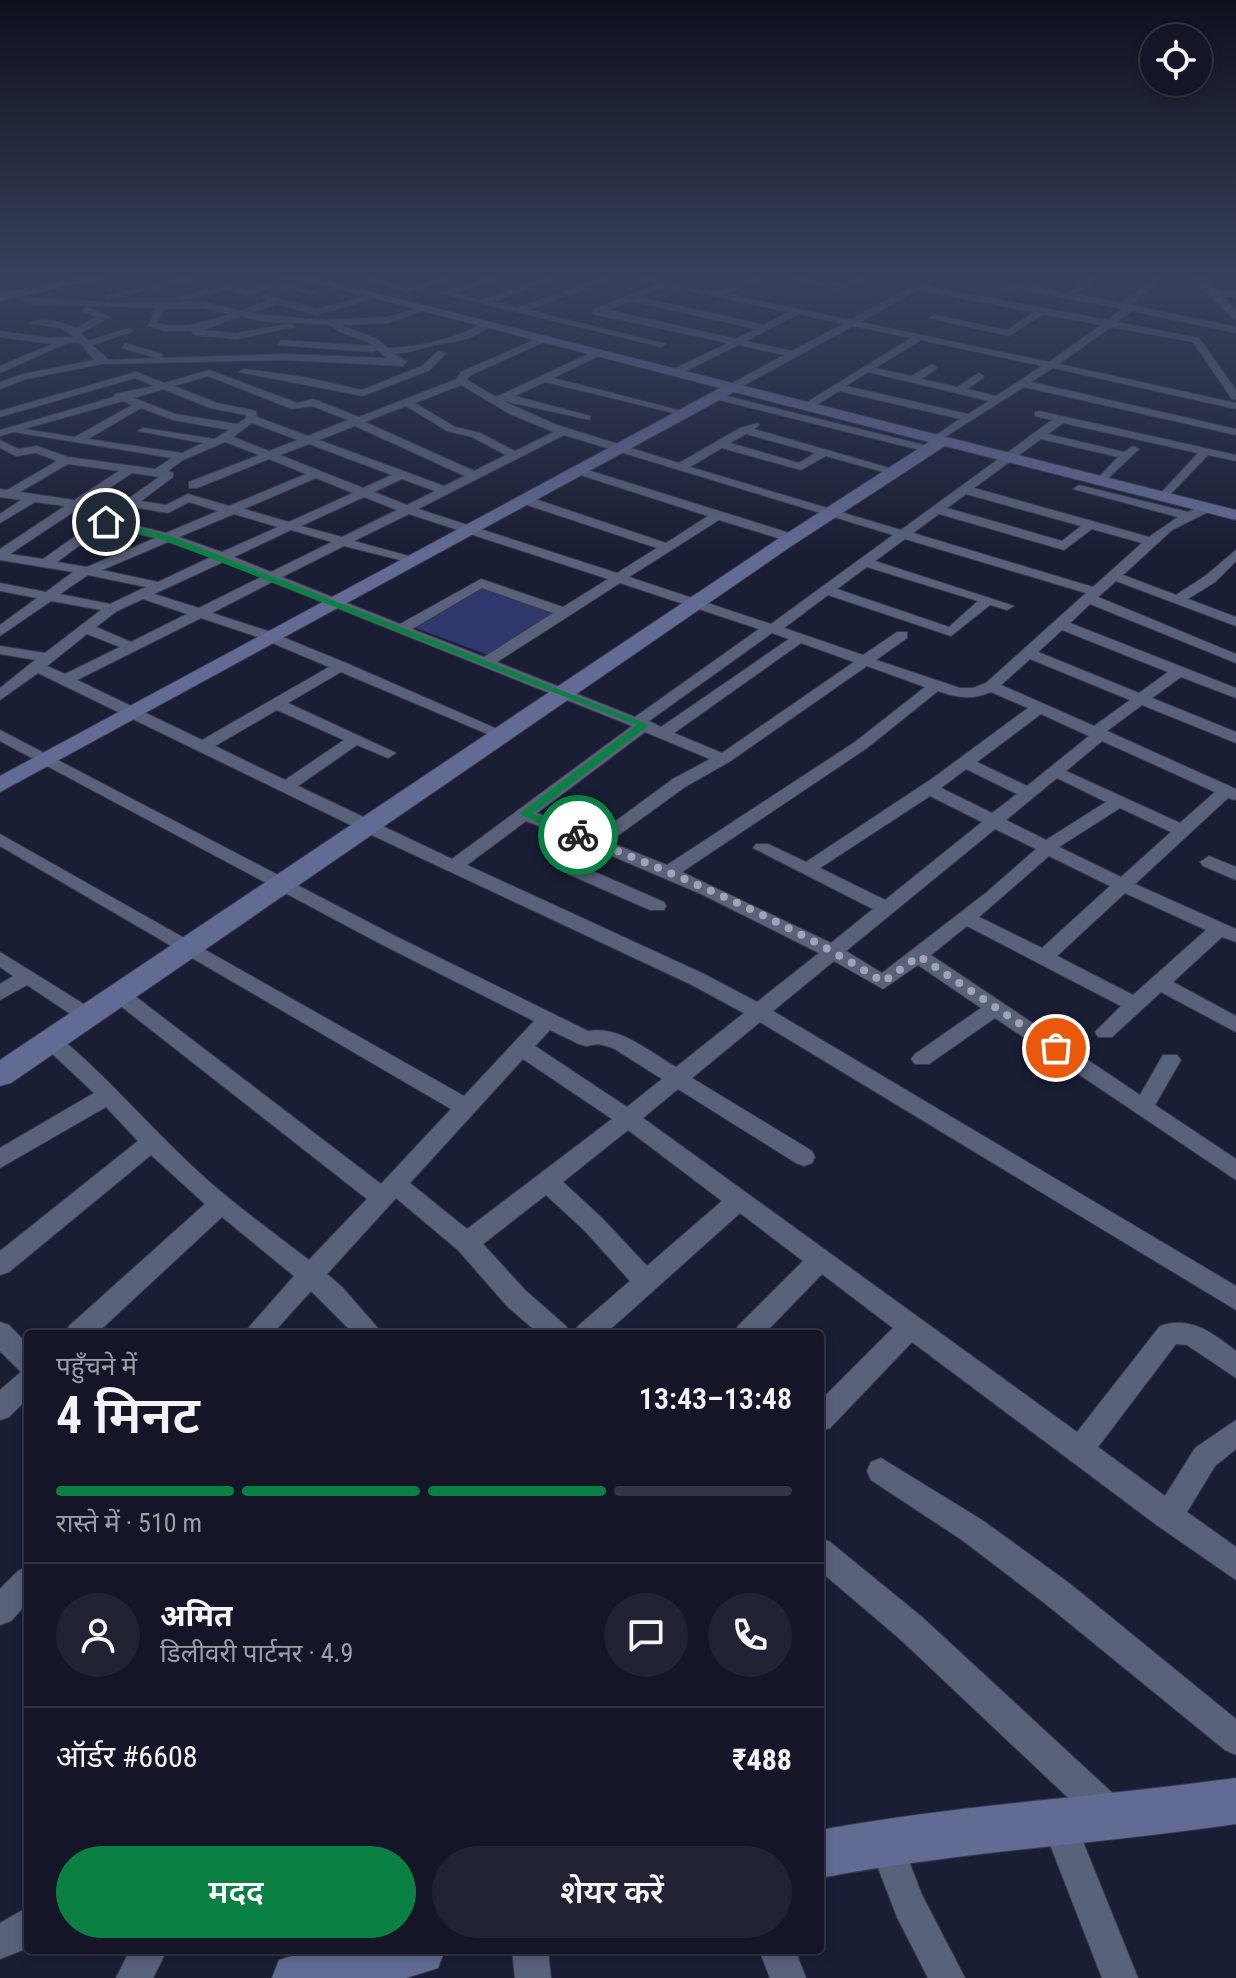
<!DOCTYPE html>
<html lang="hi">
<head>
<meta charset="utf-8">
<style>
	:root { --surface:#141627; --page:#212333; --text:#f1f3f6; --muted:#9d9fa7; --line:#333544; --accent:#0b8043 }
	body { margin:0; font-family:"Roboto Condensed","Noto Sans Devanagari",sans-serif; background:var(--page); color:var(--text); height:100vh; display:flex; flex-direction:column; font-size:30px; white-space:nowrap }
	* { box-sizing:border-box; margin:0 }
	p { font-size:26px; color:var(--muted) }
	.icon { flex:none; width:44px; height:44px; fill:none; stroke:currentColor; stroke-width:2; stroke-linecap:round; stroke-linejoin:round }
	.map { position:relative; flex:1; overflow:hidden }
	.drawer { position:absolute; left:24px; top:1330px; width:800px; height:624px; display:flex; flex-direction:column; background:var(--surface); border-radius:8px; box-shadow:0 4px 12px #0003,0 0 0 2px var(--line) }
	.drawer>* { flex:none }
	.controls { position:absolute; left:1140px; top:24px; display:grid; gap:16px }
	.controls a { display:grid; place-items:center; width:72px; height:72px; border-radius:50%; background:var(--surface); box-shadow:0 4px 12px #0003,0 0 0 2px var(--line); font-size:40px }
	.pin { position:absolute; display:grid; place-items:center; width:68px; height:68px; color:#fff; margin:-34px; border:4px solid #fff; border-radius:50%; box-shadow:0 2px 8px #0007 }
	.courier { position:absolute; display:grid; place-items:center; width:80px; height:80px; margin:-40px; border:6px solid #0b8043; border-radius:50%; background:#fff; color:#222; box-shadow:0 2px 10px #0007 }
	.summary em { font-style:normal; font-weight:600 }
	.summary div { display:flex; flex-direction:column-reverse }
	.summary { display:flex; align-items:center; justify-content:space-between; height:136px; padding:0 32px }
	h1 { font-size:52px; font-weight:600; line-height:60px }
	.bar { display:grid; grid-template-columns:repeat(4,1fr); gap:12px 8px; align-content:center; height:96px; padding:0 32px }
	.bar i { height:10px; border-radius:6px; background:var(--line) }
	.bar .current { background:var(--accent) }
	.bar p { grid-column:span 4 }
	.line { display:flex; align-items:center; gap:20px; padding:0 32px; border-top:2px solid var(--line) }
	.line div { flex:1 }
	.round { display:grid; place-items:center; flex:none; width:84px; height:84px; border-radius:42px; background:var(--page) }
	.button { display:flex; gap:16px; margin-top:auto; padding:16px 32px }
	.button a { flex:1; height:92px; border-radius:48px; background:var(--accent); color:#fff; font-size:32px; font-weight:600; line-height:92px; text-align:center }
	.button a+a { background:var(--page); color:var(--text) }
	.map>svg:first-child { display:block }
	.green { fill:#2f386c }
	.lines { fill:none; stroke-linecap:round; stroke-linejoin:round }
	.street-casing { stroke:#373a4c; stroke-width:2 }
	.secondary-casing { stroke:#373a4c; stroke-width:2 }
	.street { fill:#5a617a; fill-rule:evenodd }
	.secondary { fill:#626b93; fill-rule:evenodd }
	.route { fill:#0b8043 }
	.done { stroke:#a0a4b5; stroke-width:8; stroke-dasharray:0 14.4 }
</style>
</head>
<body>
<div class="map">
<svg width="1236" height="1978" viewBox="0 0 1236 1978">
	<rect width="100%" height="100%" fill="#1a1e34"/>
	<path class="green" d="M483,587L554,613L488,655L413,627Z"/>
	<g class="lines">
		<g class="street-casing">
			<g id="street">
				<path d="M186,277H202L109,299L105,296Z"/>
				<path d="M285,277H297L285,283L317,292L313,295L276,286L246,296L228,290L182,300L178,297L228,284L246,290Z"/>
				<path d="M363,277C378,277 392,286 406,286C423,287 439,277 456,277L406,292Z"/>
				<path d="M486,277H499L453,293L482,300L548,277H560L493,302L517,308L604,277H616L528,310L666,344L661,347L439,293Z"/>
				<path d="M631,277C659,277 685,288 713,291C729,292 744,277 761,277L727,294L850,320L928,278L932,281L925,286L1107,320L1123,309L1006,287L1001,280L1014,277L1010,282L1066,293L1090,277H1100L1075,294L1121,303L1155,277H1164L1130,305L1236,327V333L1132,311L1117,322L1199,338L1236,390V400L1232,399L1193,342L1111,327L1059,364L1236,403V409L1053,368L1031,382L1236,429V435L1024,387L937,442L931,439L933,437L960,419L839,391L812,408H804V404L911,338L853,326L737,389H729V385L784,355L738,345L680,374H672V370L728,343L593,314V310L656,284ZM666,286L789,312L764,325L639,297ZM918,290L1034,312L1007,330L934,315L929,318L1009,336L1043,314L1101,325L1049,362L860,322ZM631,301L756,329L736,339L608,310ZM799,314L843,324L792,351L746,341ZM921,340L1042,366L996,396L967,389L983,378L984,376L979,373L957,387L921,379L936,369L937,367L932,364L911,376L875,368ZM868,372L989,401L968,414L846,386Z"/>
				<path d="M787,277L841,283L857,277H868L842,289Z"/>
				<path d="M0,286L33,298L121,303L204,302L240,311L267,301L262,298L266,295L317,309L374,294L378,297L317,315L277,304L250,313L319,320L388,317L422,307V311L389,323L341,325L377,339L388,348C419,347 456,339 483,323L491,325C469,343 455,340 431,346C417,350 407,353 393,354L407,361L403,366L284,360L102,364L26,379L0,389V382L23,374L94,360L79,342L67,343L0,373V366L52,344L0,337V331L50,338L74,337L60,328L29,323C42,317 63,322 76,328L97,317L83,312L86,307L110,317L81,333L88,341L129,328L134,331L92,345L109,360L157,358L122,348L125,343L162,354V358L284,354L386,358L370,343L340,332L330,325L260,321L241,316L203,330L236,333L290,324L295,327L236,339L195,335L191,331H165L148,326L156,308L32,304L0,292ZM165,308H204L230,314C206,322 183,330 156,323Z"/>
				<path d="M1213,291H1236V297L1210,296Z"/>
				<path d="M543,336L546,341L469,376L467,380L496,397L595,351H601V355L553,378L686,412V416L545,382L515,396L590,416V420L503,401L557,425L679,463L740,428L758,423L759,425L754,429L900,471L894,475L826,456L801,470L722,448L690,467L901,530L1052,420L1035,416V412L1039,411L1236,455V461L1208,455L1165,500L1161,499V493L1198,453L1063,423L1048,434L1124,452L1133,446L1139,449L1102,484L1096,480L1118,457L1041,439L974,488L1149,537L1178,517L1073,489L1079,485L1188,512L1202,505H1210V511L1172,530L1123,575L1176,595L1205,576L1236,550V561L1215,582L1188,599L1236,617V626L1116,581L1098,597L1236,654V663L1090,604L1070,623L1236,688V698L1181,677L1152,698L1236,732V743L1142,705L1107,731L1236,789V800L1228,798L1135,884L1236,929V942L1222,937L1173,982L1236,1016V1032L1161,992L1112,1037H1098L1095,1032L1121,1006L967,926L931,955L1140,1095L1163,1055H1177L1181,1060L1155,1105L1236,1159V1180L995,1018L929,1064H915L911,1059L915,1054L981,1008L918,965L883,989L834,961L773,1011L1236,1286V1310L760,1022L692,1078L812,1151L815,1157L812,1163L804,1166L796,1163L678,1089L643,1118L1077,1432L1160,1326C1190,1315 1213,1333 1236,1351V1378L1187,1345L1176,1344L1098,1447L1165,1496L1195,1448L1236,1420V1449L1215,1466L1187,1512L1236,1547V1580L1158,1526L912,1342L830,1428L820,1431V1401L893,1328L822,1274L764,1334H734L738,1326L803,1261L740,1213L605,1334H574L578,1326L630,1281L585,1231L546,1195L483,1244L525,1290L566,1326L570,1334H539L507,1306L458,1250L396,1198L327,1274L342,1287L383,1334H354L311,1291L272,1334H243L294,1276L222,1217L96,1334H65L69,1326L205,1204L151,1155L9,1272L0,1275V1251L138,1141L106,1107L0,1168V1148L94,1093L44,1046L41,1041L44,1036H58C106,1075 145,1122 190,1164C226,1199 269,1229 309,1260L367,1199L113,1000L110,995L113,990H127L381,1184L451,1109L0,846V834L464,1096L534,1021L379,943L0,741V730L393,935L588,1031C619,1025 650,1052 676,1067L744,1013L690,984L361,830L38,673L0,700V688L35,660L0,654V646L45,653L101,610L51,601L0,636V625L37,598L0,591V583L46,592L73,572L0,560V549L65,506L35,502L0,523V514L21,500L0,497V489L7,490L57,461L36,453L16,456L0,448V440L18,449L37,446L68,457L155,469L172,458L14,432L0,436V430L114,397L115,394L154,386L135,378L0,417V411L136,372L164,383L209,370L297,403L313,399L359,417L457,379L461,372ZM208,376L292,409L312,406L348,420L308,436L257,417L256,411L217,403L174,386ZM461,385L510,414L554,432L515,451L480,433L455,427L415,403ZM163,389L210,408L246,415V418L237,424L175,414L134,398ZM123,401L132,405L75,437L24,429ZM406,406L447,431L472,437L506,455L474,471L365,422ZM141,408L173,420L229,430L214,439L144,428L138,431L203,443L182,453L88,439ZM252,423L298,440L269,451L233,437ZM355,426L465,476L444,486L319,440ZM746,434L815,453L799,463L730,443ZM564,435L893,535L771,624L629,577L719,520L791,542L797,538L796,535L578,467L574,469V473L708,516L666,543L529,497H521V503L657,548L617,573L418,509ZM225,442L259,455L189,482V488H197L269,459L306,474L229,506L188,494L166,505L141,501L173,477V473L168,471L183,460ZM309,444L392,475L363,488L280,455ZM68,464L119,471L74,500L20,492ZM132,473L159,477L43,559L10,554ZM316,478L353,493L289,522L244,509ZM402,479L435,491L407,505L374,492ZM966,494L1081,526L1062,541L947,508ZM364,497L397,510L342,537L301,526ZM189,502L218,511L166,533L114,520L133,507L168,513ZM234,514L278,527L222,552L179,537ZM409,514L608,579L563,607L481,579L400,624L282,577L344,546L416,564V558L354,541ZM939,514L1064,550L1092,529L1142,543L1093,587L913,533ZM106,526L155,538L87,567L57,562ZM291,530L332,542L271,572L234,557ZM905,539L1086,593L986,683L973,688H960L876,660L907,638V632H897L863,655L784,628L828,595L951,636L990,605L1007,610L1014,606L875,561ZM168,542L211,557L158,582L102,570ZM223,562L261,577L199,608L154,594ZM867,567L978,601L949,627L837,589ZM88,575L146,587L110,604L60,594ZM272,582L632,726L452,859L298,786L357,745L388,758L396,753L288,703L341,672L497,738L503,740L511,735L346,663L268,631L212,613ZM620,583L759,629L635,717L497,662ZM482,588L553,613L484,657L412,629ZM143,599L187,614L131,642L96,627L117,611ZM201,618L258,637L329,667L202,740L77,680ZM1062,630L1168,672L1139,693L1038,652ZM772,633L789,639L661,727L649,721ZM87,634L120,647L65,674L47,666ZM801,643L854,662L722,753L674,733ZM1030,659L1130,700L1094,726L1001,685ZM867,666L925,687L855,742L667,865L609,842L685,787L729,762ZM938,691C957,698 972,700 991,692L1028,708L933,778L806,862L768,844H756L753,848L873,909L831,943L682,872L867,748ZM277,710L344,740L285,780L215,746ZM1041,714L1089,736L1027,786L977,762ZM645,732L710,759L673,779L595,836L537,813ZM1102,741L1215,792L1180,823L1066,771ZM966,769L1017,794L992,813L941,788ZM1057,778L1106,802L1046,840L1006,820ZM930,796L982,822L885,900L820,868ZM1120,808L1171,832L1121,877L1059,847ZM526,821L584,844L561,862L568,874L650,910H664L666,906L664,902L581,866L580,863L598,850L701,894L819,953L757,1002L704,974L467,865ZM995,829L1036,849L987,892L882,973L846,951ZM1049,856L1110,886L1042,948L979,917ZM1125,893L1206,930L1133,995L1057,956ZM550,1030L579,1044L586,1046L599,1044L613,1048L662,1079L627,1107L535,1046ZM523,1059L612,1119L467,1229L410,1183ZM628,1130L722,1201L647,1266L601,1217L563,1182Z"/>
				<path d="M281,340L373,346L378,349L373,352L278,345Z"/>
				<path d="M438,351L446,353L430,370L363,396L239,372L244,369L304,377L362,390L422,366Z"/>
				<path d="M715,393L932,447L934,449L928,452L711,398L710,396Z"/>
				<path d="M1209,856L1236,867V880L1203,866L1200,862Z"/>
				<path d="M0,952L95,1011L98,1016L95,1021H81L27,985L0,1000V984L13,976L0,967Z"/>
				<path d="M0,1322L9,1325L28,1345V1398L9,1417L0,1420V1390L21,1372L0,1351Z"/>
				<path d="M881,1458L982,1520L1069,1583L1236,1719V1755L1225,1750L1047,1605L962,1540L871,1480L867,1471L871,1462Z"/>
				<path d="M820,1538L830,1542L922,1617L1120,1800L1125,1812L1120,1824L1108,1829L1096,1824L900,1639L820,1571Z"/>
				<path d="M28,1566V1602L11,1621L0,1625V1589L18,1571Z"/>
				<path d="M1059,1807L1071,1812L1138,1978H1102L1042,1824L1047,1812Z"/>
				<path d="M885,1825L897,1830L922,1895L965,1978H928L897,1917L868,1842L873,1830Z"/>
				<path d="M28,1907V1948L0,1959V1923Z"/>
				<path d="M130,1950H167L153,1978H116Z"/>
				<path d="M512,1950H548L551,1978H515Z"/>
				<path d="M759,1950H795L806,1978H770Z"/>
			</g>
		</g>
		<g class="secondary-casing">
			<g id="secondary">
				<path d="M83,277H107L0,301V293Z"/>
				<path d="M292,277H312L1236,510V520L945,446L790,547L11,1083L0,1086V1060L778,539L929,442L734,392L0,792V776L720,388Z"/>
				<path d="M1191,277H1204L1236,310V321Z"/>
				<path d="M1236,1778V1824C1098,1844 957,1852 820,1878V1830C957,1805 1098,1797 1236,1778Z"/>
				<path d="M310,1950H445L438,1968L406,1978H272L279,1960Z"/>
			</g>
		</g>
		<use href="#street" class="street"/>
		<use href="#secondary" class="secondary"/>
	</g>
	<linearGradient id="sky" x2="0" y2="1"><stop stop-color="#0e101d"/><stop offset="0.5" stop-color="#38415c"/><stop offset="1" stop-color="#38415c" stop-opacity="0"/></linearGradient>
	<rect width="1236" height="554" fill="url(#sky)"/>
	<path class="route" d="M106,519L170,536L649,725L533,813L584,835L574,838L519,814L637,725L164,540L103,523Z"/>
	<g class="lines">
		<path class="done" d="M578,835C683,877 787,921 883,982L919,956L1056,1048"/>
	</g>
</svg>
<div class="controls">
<a><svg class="icon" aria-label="locate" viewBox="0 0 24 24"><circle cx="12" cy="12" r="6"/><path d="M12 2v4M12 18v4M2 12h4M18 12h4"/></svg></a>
</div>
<div class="pin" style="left:1056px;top:1048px;background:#ea580c"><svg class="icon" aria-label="bag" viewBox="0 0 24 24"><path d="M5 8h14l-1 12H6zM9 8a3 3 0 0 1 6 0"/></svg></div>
<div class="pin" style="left:106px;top:522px;background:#1f2937"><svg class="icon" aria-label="home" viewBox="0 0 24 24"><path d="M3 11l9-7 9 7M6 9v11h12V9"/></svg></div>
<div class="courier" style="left:578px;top:835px"><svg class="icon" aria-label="bike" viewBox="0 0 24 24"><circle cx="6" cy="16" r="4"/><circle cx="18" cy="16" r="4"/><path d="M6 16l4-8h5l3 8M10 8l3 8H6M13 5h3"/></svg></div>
<section class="drawer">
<div class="summary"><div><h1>4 मिनट</h1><p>पहुँचने में</p></div><em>13:43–13:48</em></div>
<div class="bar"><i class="current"></i><i class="current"></i><i class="current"></i><i></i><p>रास्ते में · 510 m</p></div>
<div class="line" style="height:144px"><a class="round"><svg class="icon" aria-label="person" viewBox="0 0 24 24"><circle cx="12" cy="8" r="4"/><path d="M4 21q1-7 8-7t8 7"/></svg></a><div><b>अमित</b><p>डिलीवरी पार्टनर · 4.9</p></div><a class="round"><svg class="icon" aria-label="chat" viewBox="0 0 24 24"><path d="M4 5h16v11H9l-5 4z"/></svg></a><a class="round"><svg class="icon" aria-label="phone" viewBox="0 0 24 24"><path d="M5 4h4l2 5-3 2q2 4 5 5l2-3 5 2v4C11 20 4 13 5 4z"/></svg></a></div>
<div class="line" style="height:104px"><div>ऑर्डर #6608</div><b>₹488</b></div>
<div class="button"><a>मदद</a><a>शेयर करें</a></div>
</section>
</div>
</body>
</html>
